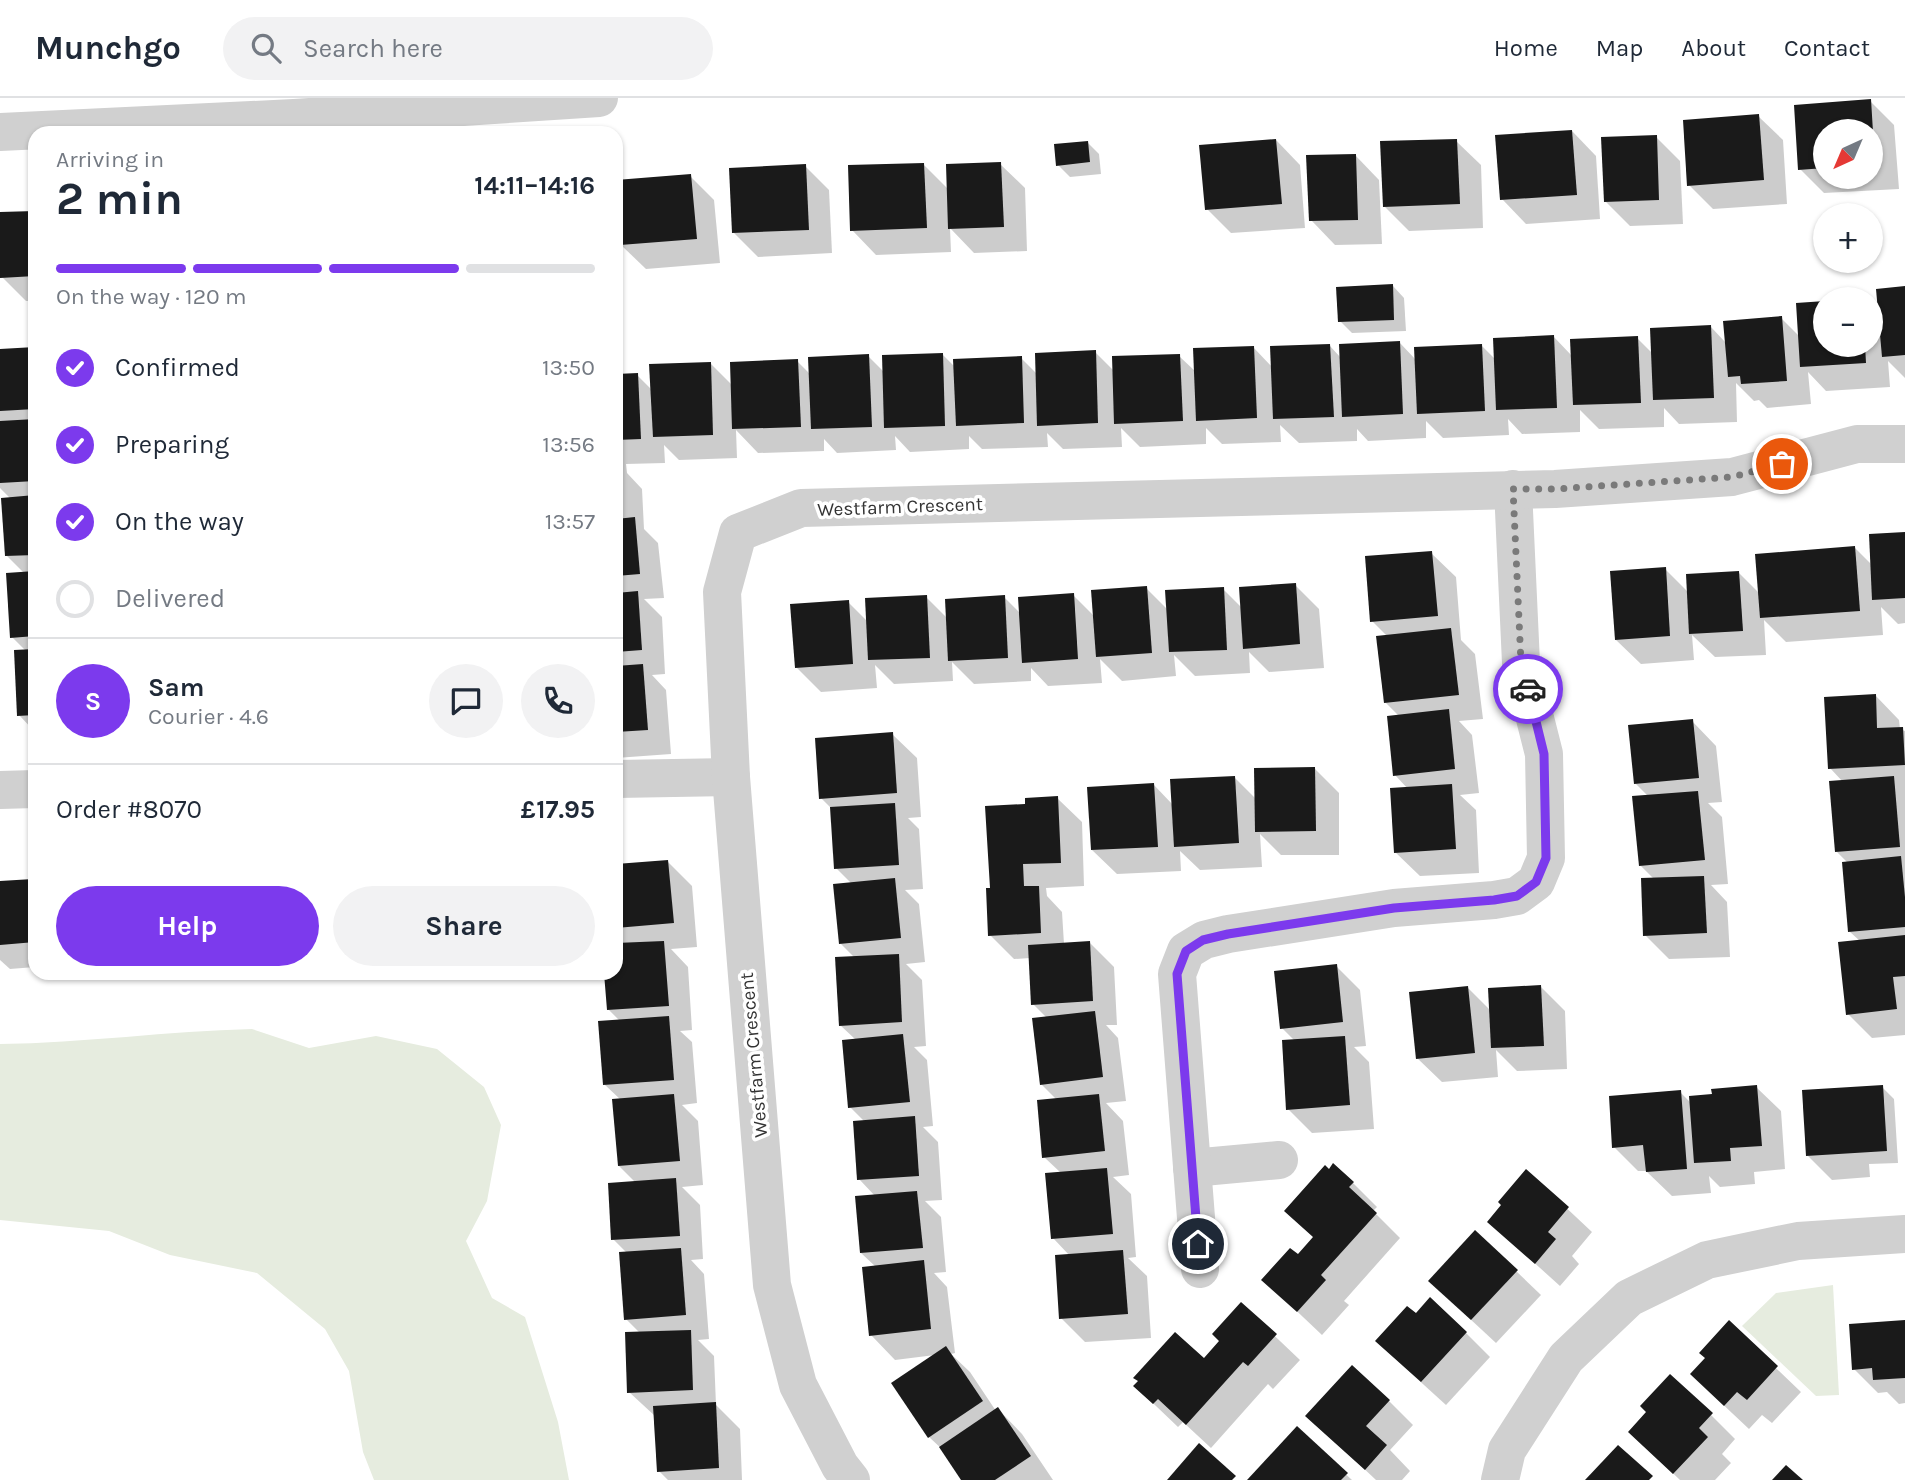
<!DOCTYPE html>
<html lang="en">
<head>
<meta charset="utf-8">
<style>
	:root { --surface:#fff; --page:#f2f2f3; --text:#1f2937; --muted:#747a83; --line:#e0e1e3; --accent:#7c3aed }
	body { margin:0; font-family:Karla,sans-serif; background:var(--page); color:var(--text); height:100vh; display:flex; flex-direction:column; font-size:26px; white-space:nowrap }
	* { box-sizing:border-box; margin:0 }
	p { font-size:23px; color:var(--muted) }
	.icon { flex:none; width:38px; height:38px; fill:none; stroke:currentColor; stroke-width:2; stroke-linecap:round; stroke-linejoin:round }
	.map { position:relative; flex:1; overflow:hidden }
	.panel { position:absolute; left:28px; top:28px; width:595px; height:854px; display:flex; flex-direction:column; background:var(--surface); border-radius:21px; box-shadow:0 2px 5px #0004 }
	.panel>* { flex:none }
	.needle { width:46px; rotate:224deg }
	.tools { position:absolute; left:1813px; top:21px; display:grid; gap:14px }
	.tools a { display:grid; place-items:center; width:70px; height:70px; border-radius:50%; background:var(--surface); box-shadow:0 2px 5px #0004; font-size:35px }
	.pin { position:absolute; display:grid; place-items:center; width:60px; height:60px; color:#fff; margin:-30px; border:4px solid #fff; border-radius:50%; box-shadow:0 2px 7px #0007 }
	.courier { position:absolute; display:grid; place-items:center; width:70px; height:70px; margin:-35px; border:5px solid #7c3aed; border-radius:50%; background:#fff; color:#222; box-shadow:0 2px 9px #0007 }
	.summary em { font-style:normal; font-weight:700 }
	.summary div { display:flex; flex-direction:column-reverse }
	.summary { display:flex; align-items:center; justify-content:space-between; height:119px; padding:0 28px }
	h1 { font-size:46px; font-weight:700; line-height:52px }
	.bar { display:grid; grid-template-columns:repeat(4,1fr); gap:10px 7px; align-content:center; height:84px; padding:0 28px }
	.bar i { height:9px; border-radius:5px; background:var(--line) }
	.bar .active { background:var(--accent) }
	.bar p { grid-column:span 4 }
	.line { display:flex; align-items:center; gap:18px; padding:0 28px; border-top:2px solid var(--line) }
	.line div { flex:1 }
	.round { display:grid; place-items:center; flex:none; width:74px; height:74px; border-radius:37px; background:var(--page) }
	ol { padding:0 28px; list-style:none }
	li { display:flex; align-items:center; gap:21px; height:77px }
	li p { margin-inline-start:auto }
	li .icon { padding:7px; border-radius:50%; background:var(--accent); color:#fff; stroke-width:4 }
	li:last-child { color:var(--muted) }
	li i { width:38px; height:38px; border:4px solid var(--line); border-radius:50% }
	.cta { display:flex; gap:14px; margin-top:auto; padding:14px 28px }
	.cta a { flex:1; height:80px; border-radius:42px; background:var(--accent); color:#fff; font-size:28px; font-weight:700; line-height:80px; text-align:center }
	.cta a+a { background:var(--page); color:var(--text) }
	header { display:flex; align-items:center; gap:42px; box-sizing:border-box; height:98px; padding:0 35px; background:var(--surface); border-bottom:2px solid var(--line) }
	header strong { font-size:33px }
	nav { display:flex; gap:38px; margin-inline-start:auto; font-size:24px }
	.search { width:490px; height:63px; background:var(--page); display:flex; align-items:center; gap:18px; box-sizing:border-box; padding:0 24px; border-radius:38px; color:var(--muted); font-size:26px }
	.map>svg:first-child { display:block }
	.green { fill:#e6ecdf }
	.shadow { fill:#0003; fill-rule:evenodd }
	.building { fill:#1a1a1a }
	.lines { fill:none; stroke-linecap:round; stroke-linejoin:round }
	.street { stroke:#d0d0d0; stroke-width:38 }
	.done { stroke:#7a7a7a; stroke-width:7; stroke-dasharray:0 12.6 }
	.route { stroke:#7c3aed; stroke-width:9 }
	.labels { text-anchor:middle; stroke-width:7; stroke-linejoin:round; paint-order:stroke }
	.street-label { font-size:19px; fill:#333; stroke:#fff }
</style>
</head>
<body>
<header>
<strong>Munchgo</strong>
<div class="search"><svg class="icon" aria-label="search" viewBox="0 0 24 24"><circle cx="10" cy="10" r="6"/><path d="M15 15l6 6"/></svg>Search here</div>
<nav><a>Home</a><a>Map</a><a>About</a><a>Contact</a></nav>
</header>
<div class="map">
<svg width="1905" height="1382" viewBox="0 0 1905 1382">
	<rect width="100%" height="100%" fill="#fff"/>
	<g class="green">
		<path d="M252,931L309,950L376,938L437,951L484,989L501,1027L487,1103L466,1143L492,1200L525,1219L558,1324L569,1382H374L363,1354L349,1273L325,1231L257,1175L170,1157L109,1133L0,1122V946C84,945 168,933 252,931Z"/>
		<path d="M1833,1187L1839,1297L1816,1298L1742,1228L1776,1195Z"/>
	</g>
	<g class="shadow">
		<path d="M1870,3L1894,27L1899,91L1824,95L1800,71L1796,8ZM1825,33H1871V79H1825Z"/>
		<path d="M1758,18L1783,42L1787,106L1713,111L1689,87Z"/>
		<path d="M1572,33L1596,58L1600,121L1526,126L1502,101Z"/>
		<path d="M1656,39L1680,63L1683,126L1630,128L1606,104Z"/>
		<path d="M1276,42L1300,67L1305,130L1231,135L1207,111Z"/>
		<path d="M1456,43L1481,67L1483,130L1409,133L1385,109Z"/>
		<path d="M1087,44L1099,56L1101,76L1070,79L1058,67Z"/>
		<path d="M1355,57L1379,82L1382,146L1335,147L1311,122Z"/>
		<path d="M1000,66L1025,90L1027,153L974,155L950,130L951,154L876,157L852,132L924,67L948,91Z"/>
		<path d="M805,68L829,92L832,155L758,159L733,134Z"/>
		<path d="M690,78L714,102L720,165L646,171L621,147L616,83Z"/>
		<path d="M35,115V203H26L2,179L0,116Z"/>
		<path d="M1393,188L1404,200L1406,233L1352,235L1340,223Z"/>
		<path d="M1905,190V280L1888,263L1890,289L1826,293L1808,274L1811,306L1767,310L1759,302L1754,303L1736,285L1737,324L1679,326L1664,310V329L1599,331L1580,312V334L1522,336L1508,321L1509,337L1443,340L1426,323V340L1368,343L1357,331V343L1299,345L1280,327L1281,344L1222,346L1206,330V346L1140,349L1121,330L1122,349L1063,351L1047,335L1048,349L982,351L969,338V351L910,354L895,338L896,352L837,355L824,341V353L758,355L736,332L737,360L679,362L664,347L665,365L626,366L627,375L642,391L644,431L658,445L664,500L644,501L662,519L665,576L652,577L666,592L671,656L616,660V278L637,277L652,292L710,265L733,288L797,263L810,276L868,258L884,274L942,256L955,269L1021,260L1037,276L1095,254L1114,273L1179,258L1196,274L1254,250L1272,269L1330,248L1341,260L1400,245L1416,262L1482,248L1496,262L1554,239L1572,258L1637,240L1653,256L1711,229L1726,245L1781,220L1800,239L1798,206L1825,205V247H1871V212L1881,222Z"/>
		<path d="M35,251V634L19,617L26,553L12,539L24,475L6,457L11,401L0,390V252Z"/>
		<path d="M1905,436V525L1898,526L1881,509L1883,537L1786,544L1764,522L1766,557L1715,559L1692,537L1694,562L1641,566L1616,542L1665,471L1688,494L1739,475L1760,496L1855,450L1872,467Z"/>
		<path d="M1431,455L1456,479L1461,542L1475,556L1483,621L1459,623L1472,637L1479,695L1460,697L1476,712L1479,775L1420,778L1395,754L1408,691L1395,677L1399,618L1385,604L1388,539L1372,523Z"/>
		<path d="M1295,487L1319,511L1324,570L1269,574L1249,554L1250,575L1195,578L1174,557L1176,578L1122,583L1100,561L1102,585L1048,588L1031,570V583L974,586L952,564L953,583L894,586L875,567L877,590L821,594L796,569L848,504L868,524L926,499L948,521L1004,499L1021,516L1073,497L1094,518L1146,490L1168,512L1223,491L1242,510Z"/>
		<path d="M1875,597L1899,622L1900,631L1905,633V937L1872,940L1848,916L1860,843L1850,834L1848,765L1837,754L1843,684L1830,670Z"/>
		<path d="M1692,623L1716,648L1722,704L1708,705L1722,719L1728,786L1711,787L1727,804L1730,859L1669,861L1645,837L1654,781L1640,767L1649,699L1635,685Z"/>
		<path d="M892,636L917,660L921,719L908,720L919,731L923,791L905,792L919,806L925,864L906,866L922,882L926,948L914,949L927,962L933,1028L923,1029L938,1044L942,1102L925,1103L941,1119L946,1174L934,1175L947,1189L955,1255L951,1256L970,1274L996,1313L998,1311L1022,1336L1053,1382H963L943,1352L929,1339L935,1257L895,1262L871,1237L876,1169L861,1155L875,1098L859,1081L865,1024L850,1009L856,942L840,927L855,860L841,846L852,786L836,770L832,711L821,700Z"/>
		<path d="M1314,670L1339,695V757H1281L1260,736L1262,769L1200,772L1180,753L1181,773L1117,776L1092,752L1154,687L1173,707L1234,679L1257,702Z"/>
		<path d="M1057,700L1082,724L1084,788L1046,790L1047,798L1062,814L1064,846L1090,845L1114,869L1117,927H1106L1118,940L1126,1003L1106,1005L1123,1023L1129,1077L1113,1079L1131,1096L1136,1159L1128,1160L1147,1178L1151,1240L1085,1244L1061,1220L1070,1158L1053,1140L1061,1075L1044,1059L1057,1002L1041,986L1047,920L1033,906L1030,860L1014,861L990,837L991,792L1027,708Z"/>
		<path d="M668,764L692,788L697,849L671,851L688,869L692,932L680,933L692,944L697,1005L682,1007L698,1023L703,1087L682,1089L700,1107L703,1161L691,1162L704,1176L709,1241L698,1242L714,1258L716,1307L740,1331L742,1382H668L659,1373L655,1318L629,1294L641,1236L626,1221L627,1155L613,1141L636,1085L619,1068L621,1002L605,987L621,924L608,911L606,875H616V847L624,846L616,838V768Z"/>
		<path d="M33,782L35,785V869L10,871L0,862V785Z"/>
		<path d="M1336,868L1360,892L1366,948L1354,949L1369,964L1374,1031L1312,1035L1288,1011L1295,943L1282,930Z"/>
		<path d="M1541,889L1565,913L1567,971L1517,973L1496,952L1498,979L1442,984L1417,960L1468,890L1491,913Z"/>
		<path d="M1756,989L1781,1013L1785,1071L1754,1074L1755,1086L1720,1089L1709,1078L1711,1095L1672,1098L1646,1073H1638L1614,1049L1680,994L1691,1005Z"/>
		<path d="M1882,989L1894,1001L1898,1065L1869,1066L1870,1079L1832,1082L1808,1058Z"/>
		<path d="M1329,1073L1353,1085L1377,1109L1373,1113L1400,1140L1344,1203L1349,1207L1322,1237L1264,1182L1298,1159L1315,1140Z"/>
		<path d="M1527,1073L1592,1134L1572,1158L1579,1166L1560,1188L1489,1124Z"/>
		<path d="M1516,1173L1541,1197L1496,1245L1455,1207Z"/>
		<path d="M1242,1207L1300,1262L1273,1291L1268,1286L1211,1350L1183,1324L1178,1329L1135,1288L1204,1263L1222,1243Z"/>
		<path d="M1905,1224V1305L1899,1306L1887,1294L1878,1295L1854,1271Z"/>
		<path d="M1729,1225L1801,1294L1772,1325L1762,1317L1749,1331L1716,1300L1707,1260Z"/>
		<path d="M1466,1235L1490,1259L1446,1307L1402,1267Z"/>
		<path d="M1389,1303L1413,1327L1390,1352L1410,1373L1402,1382H1376L1308,1318Z"/>
		<path d="M1711,1317L1735,1341L1722,1356L1731,1365L1715,1382H1680L1655,1358Z"/>
		<path d="M1297,1331L1352,1382H1249Z"/>
	</g>
	<g class="building">
		<path d="M1871,1L1875,67H1871V33H1825V70L1798,72L1794,7Z"/>
		<path d="M1759,16L1764,82L1687,88L1683,22Z"/>
		<path d="M1572,32L1577,97L1500,102L1495,37Z"/>
		<path d="M1657,37L1659,102L1604,104L1601,39Z"/>
		<path d="M1276,41L1282,106L1205,112L1199,47Z"/>
		<path d="M1457,41L1460,106L1383,109L1380,43Z"/>
		<path d="M1088,43L1090,64L1056,68L1054,46Z"/>
		<path d="M1356,56L1358,122L1309,123L1306,57Z"/>
		<path d="M1001,64L1004,129L948,131L946,66Z"/>
		<path d="M924,65L927,130L850,133L848,67Z"/>
		<path d="M806,66L809,132L732,135L729,70Z"/>
		<path d="M691,76L697,141L620,147L616,82Z"/>
		<path d="M35,113V178L0,180V114Z"/>
		<path d="M1393,186L1394,222L1338,224L1336,189Z"/>
		<path d="M1905,188V257L1882,259L1876,191Z"/>
		<path d="M1825,203V247H1865L1866,265L1800,269L1796,205Z"/>
		<path d="M1782,218L1787,283L1741,286L1740,278L1728,279L1723,223Z"/>
		<path d="M1711,227L1714,300L1653,302L1650,230Z"/>
		<path d="M1554,237L1557,310L1496,312L1493,240Z"/>
		<path d="M1638,238L1641,305L1573,307L1570,241Z"/>
		<path d="M1400,243L1403,316L1342,319L1339,246Z"/>
		<path d="M1330,246L1334,319L1273,321L1270,248Z"/>
		<path d="M1482,246L1485,313L1417,316L1414,249Z"/>
		<path d="M1254,248L1257,320L1196,323L1193,250Z"/>
		<path d="M35,249V311L0,313V251Z"/>
		<path d="M1096,252L1098,325L1037,328L1035,255Z"/>
		<path d="M943,255L945,328L884,330L882,257Z"/>
		<path d="M869,256L872,329L811,331L808,259Z"/>
		<path d="M1180,256L1183,323L1114,326L1112,258Z"/>
		<path d="M1022,258L1024,325L956,328L953,261Z"/>
		<path d="M798,261L801,329L732,331L730,264Z"/>
		<path d="M711,264L713,337L653,339L649,266Z"/>
		<path d="M638,275L641,341L616,342V276Z"/>
		<path d="M35,321V383L0,385V323Z"/>
		<path d="M616,361H618L621,412H616Z"/>
		<path d="M35,397V457L5,458L1,400Z"/>
		<path d="M635,419L640,476L616,478V421Z"/>
		<path d="M1905,434V500L1872,502L1869,436Z"/>
		<path d="M1855,448L1860,513L1760,520L1755,456Z"/>
		<path d="M1432,453L1438,518L1370,524L1365,458Z"/>
		<path d="M1666,469L1670,538L1615,542L1610,473Z"/>
		<path d="M35,473V538L10,540L6,475Z"/>
		<path d="M1739,473L1743,533L1689,536L1686,476Z"/>
		<path d="M1296,485L1300,546L1243,551L1239,489Z"/>
		<path d="M1147,488L1152,555L1096,559L1091,492Z"/>
		<path d="M1224,489L1227,552L1169,554L1165,492Z"/>
		<path d="M638,493L642,552L616,554V495Z"/>
		<path d="M1074,495L1078,561L1022,565L1018,499Z"/>
		<path d="M927,497L930,560L868,562L865,500Z"/>
		<path d="M1005,497L1008,560L948,563L945,501Z"/>
		<path d="M849,502L853,566L795,570L790,506Z"/>
		<path d="M1451,530L1459,597L1384,605L1376,538Z"/>
		<path d="M35,551V617L17,618L14,552Z"/>
		<path d="M643,566L648,632L616,634V568Z"/>
		<path d="M1876,596L1877,630L1903,629L1905,667L1828,671L1824,599Z"/>
		<path d="M1449,611L1455,671L1393,678L1387,618Z"/>
		<path d="M1693,621L1699,680L1634,686L1628,627Z"/>
		<path d="M893,634L897,695L819,701L815,640Z"/>
		<path d="M1315,669L1316,733L1255,734L1254,670Z"/>
		<path d="M1235,678L1239,745L1174,749L1170,681Z"/>
		<path d="M1894,678L1900,749L1835,754L1829,683Z"/>
		<path d="M1154,685L1158,749L1091,752L1087,689Z"/>
		<path d="M1452,686L1456,751L1394,755L1390,690Z"/>
		<path d="M1698,693L1705,762L1639,768L1632,698Z"/>
		<path d="M1058,698L1061,765L1023,766L1024,788H1039L1041,835L988,838L986,790H990L985,708L1025,706V700Z"/>
		<path d="M895,705L899,767L834,771L830,709Z"/>
		<path d="M1901,758L1905,799V829L1848,834L1842,764Z"/>
		<path d="M668,762L674,825L616,830V766Z"/>
		<path d="M1704,778L1707,835L1643,838L1641,780Z"/>
		<path d="M895,780L901,840L839,846L833,786Z"/>
		<path d="M33,781L35,844L0,847V783Z"/>
		<path d="M1905,837V878L1893,879L1897,911L1846,917L1838,844Z"/>
		<path d="M664,843L669,908L607,912L604,875H616V845Z"/>
		<path d="M1090,843L1093,903L1031,907L1028,847Z"/>
		<path d="M899,856L902,924L839,928L835,859Z"/>
		<path d="M1337,866L1343,924L1280,931L1274,873Z"/>
		<path d="M1541,887L1544,948L1491,950L1488,890Z"/>
		<path d="M1468,888L1475,955L1416,961L1409,894Z"/>
		<path d="M1095,913L1103,979L1040,987L1032,920Z"/>
		<path d="M669,918L674,982L603,987L598,923Z"/>
		<path d="M903,936L910,1004L848,1010L842,942Z"/>
		<path d="M1345,938L1350,1007L1286,1012L1282,942Z"/>
		<path d="M1757,987L1762,1048L1730,1050L1731,1063L1694,1065L1689,998L1712,996L1711,991Z"/>
		<path d="M1883,987L1887,1053L1806,1058L1802,992Z"/>
		<path d="M1681,992L1687,1071L1646,1074L1643,1047L1612,1050L1609,998Z"/>
		<path d="M674,996L680,1063L618,1068L612,1001Z"/>
		<path d="M1099,996L1105,1053L1042,1060L1037,1002Z"/>
		<path d="M915,1018L919,1078L857,1082L853,1023Z"/>
		<path d="M1333,1065L1354,1084L1349,1089L1377,1115L1321,1177L1326,1182L1297,1214L1261,1182L1290,1150L1298,1156L1313,1139L1284,1113L1325,1067L1329,1071Z"/>
		<path d="M1107,1070L1113,1136L1051,1141L1045,1075Z"/>
		<path d="M1526,1071L1569,1109L1548,1134L1556,1141L1535,1166L1487,1124L1501,1107L1498,1104Z"/>
		<path d="M676,1080L680,1138L611,1142L608,1085Z"/>
		<path d="M917,1093L923,1150L860,1155L855,1098Z"/>
		<path d="M1475,1132L1518,1172L1471,1222L1428,1183Z"/>
		<path d="M681,1150L686,1217L624,1222L619,1154Z"/>
		<path d="M1123,1152L1128,1216L1059,1221L1055,1157Z"/>
		<path d="M924,1162L931,1231L869,1238L862,1169Z"/>
		<path d="M1430,1199L1467,1234L1421,1284L1375,1243L1407,1208L1416,1215Z"/>
		<path d="M1241,1204L1277,1236L1248,1268L1243,1264L1186,1327L1158,1301L1153,1306L1133,1288L1138,1283L1133,1280L1175,1234L1204,1260L1219,1243L1212,1236Z"/>
		<path d="M1729,1222L1778,1268L1747,1302L1737,1294L1724,1308L1690,1276L1705,1260L1699,1255Z"/>
		<path d="M1905,1222V1280L1873,1282L1872,1270L1852,1272L1849,1226Z"/>
		<path d="M691,1232L693,1292L627,1295L625,1234Z"/>
		<path d="M946,1248L983,1303L928,1340L891,1285Z"/>
		<path d="M1352,1267L1390,1302L1366,1328L1387,1347L1365,1372L1305,1318Z"/>
		<path d="M1670,1276L1713,1315L1699,1330L1708,1339L1673,1376L1628,1334L1646,1314L1640,1308Z"/>
		<path d="M716,1304L719,1370L657,1374L653,1308Z"/>
		<path d="M998,1309L1031,1358L995,1382H961L939,1349Z"/>
		<path d="M1297,1328L1348,1375L1341,1382H1247Z"/>
		<path d="M1199,1345L1236,1378L1232,1382H1167Z"/>
		<path d="M1618,1347L1653,1378L1649,1382H1585Z"/>
		<path d="M1786,1367L1803,1382H1772Z"/>
	</g>
	<g class="lines">
		<g class="street">
			<path d="M0,34L294,20L599,0"/>
			<path d="M616,681L731,679"/>
			<path d="M0,692L35,691"/>
			<path d="M1192,1070L1279,1062"/>
			<path d="M1200,1171L1177,876L1186,853L1204,842L1228,836L1394,810L1494,802L1517,798L1536,784L1546,760L1544,656L1521,565L1513,391"/>
			<path d="M851,1382L840,1368L798,1287L772,1187L731,679L722,494L738,435L801,410L1555,391L1732,379L1857,346H1905"/>
			<path d="M1500,1382L1507,1352L1566,1260L1629,1200L1707,1162L1798,1143L1905,1136"/>
		</g>
	</g>
	<g class="lines">
		<path class="done" d="M1528,591L1521,565L1513,391H1555L1732,379L1782,366"/>
		<path class="route" d="M1198,1146L1177,876L1186,853L1203,842L1228,836L1394,810L1494,802L1517,798L1536,784L1546,760L1544,656L1528,591"/>
	</g>
	<g class="labels">
		<g class="street-label">
			<text transform="translate(900 408) rotate(-2)" y="7">Westfarm Crescent</text>
			<text transform="translate(753 957) rotate(-95)" y="7">Westfarm Crescent</text>
		</g>
	</g>
</svg>
<div class="tools">
<a><svg class="needle" viewBox="-14 -14 28 28"><path d="M0-13l5 13h-10z" fill="#e53935"/><path d="M0 13l5-13h-10z" fill="#747a83"/></svg></a>
<a>+</a>
<a>−</a>
</div>
<div class="pin" style="left:1782px;top:366px;background:#ea580c"><svg class="icon" aria-label="bag" viewBox="0 0 24 24"><path d="M5 8h14l-1 12H6zM9 8a3 3 0 0 1 6 0"/></svg></div>
<div class="pin" style="left:1198px;top:1146px;background:#1f2937"><svg class="icon" aria-label="home" viewBox="0 0 24 24"><path d="M3 11l9-7 9 7M6 9v11h12V9"/></svg></div>
<div class="courier" style="left:1528px;top:591px"><svg class="icon" aria-label="car" viewBox="0 0 24 24"><path d="M5 17H2v-5l4-1 3-4h7l3 4 3 1v5h-3M9 17h6M6 11h13"/><circle cx="7" cy="17" r="2"/><circle cx="17" cy="17" r="2"/></svg></div>
<section class="panel">
<div class="summary"><div><h1>2 min</h1><p>Arriving in</p></div><em>14:11–14:16</em></div>
<div class="bar"><i class="active"></i><i class="active"></i><i class="active"></i><i></i><p>On the way · 120 m</p></div>
<ol>
<li><svg class="icon" aria-label="check" viewBox="0 0 24 24"><path d="M5 12l5 5 9-10"/></svg>Confirmed<p>13:50</p></li>
<li><svg class="icon" aria-label="check" viewBox="0 0 24 24"><path d="M5 12l5 5 9-10"/></svg>Preparing<p>13:56</p></li>
<li><svg class="icon" aria-label="check" viewBox="0 0 24 24"><path d="M5 12l5 5 9-10"/></svg>On the way<p>13:57</p></li>
<li><i></i>Delivered</li>
</ol>
<div class="line" style="height:126px"><b class="round" style="background:var(--accent);color:#fff">S</b><div><b>Sam</b><p>Courier · 4.6</p></div><a class="round"><svg class="icon" aria-label="chat" viewBox="0 0 24 24"><path d="M4 5h16v11H9l-5 4z"/></svg></a><a class="round"><svg class="icon" aria-label="phone" viewBox="0 0 24 24"><path d="M5 4h4l2 5-3 2q2 4 5 5l2-3 5 2v4C11 20 4 13 5 4z"/></svg></a></div>
<div class="line" style="height:91px"><div>Order #8070</div><b>£17.95</b></div>
<div class="cta"><a>Help</a><a>Share</a></div>
</section>
</div>
</body>
</html>
